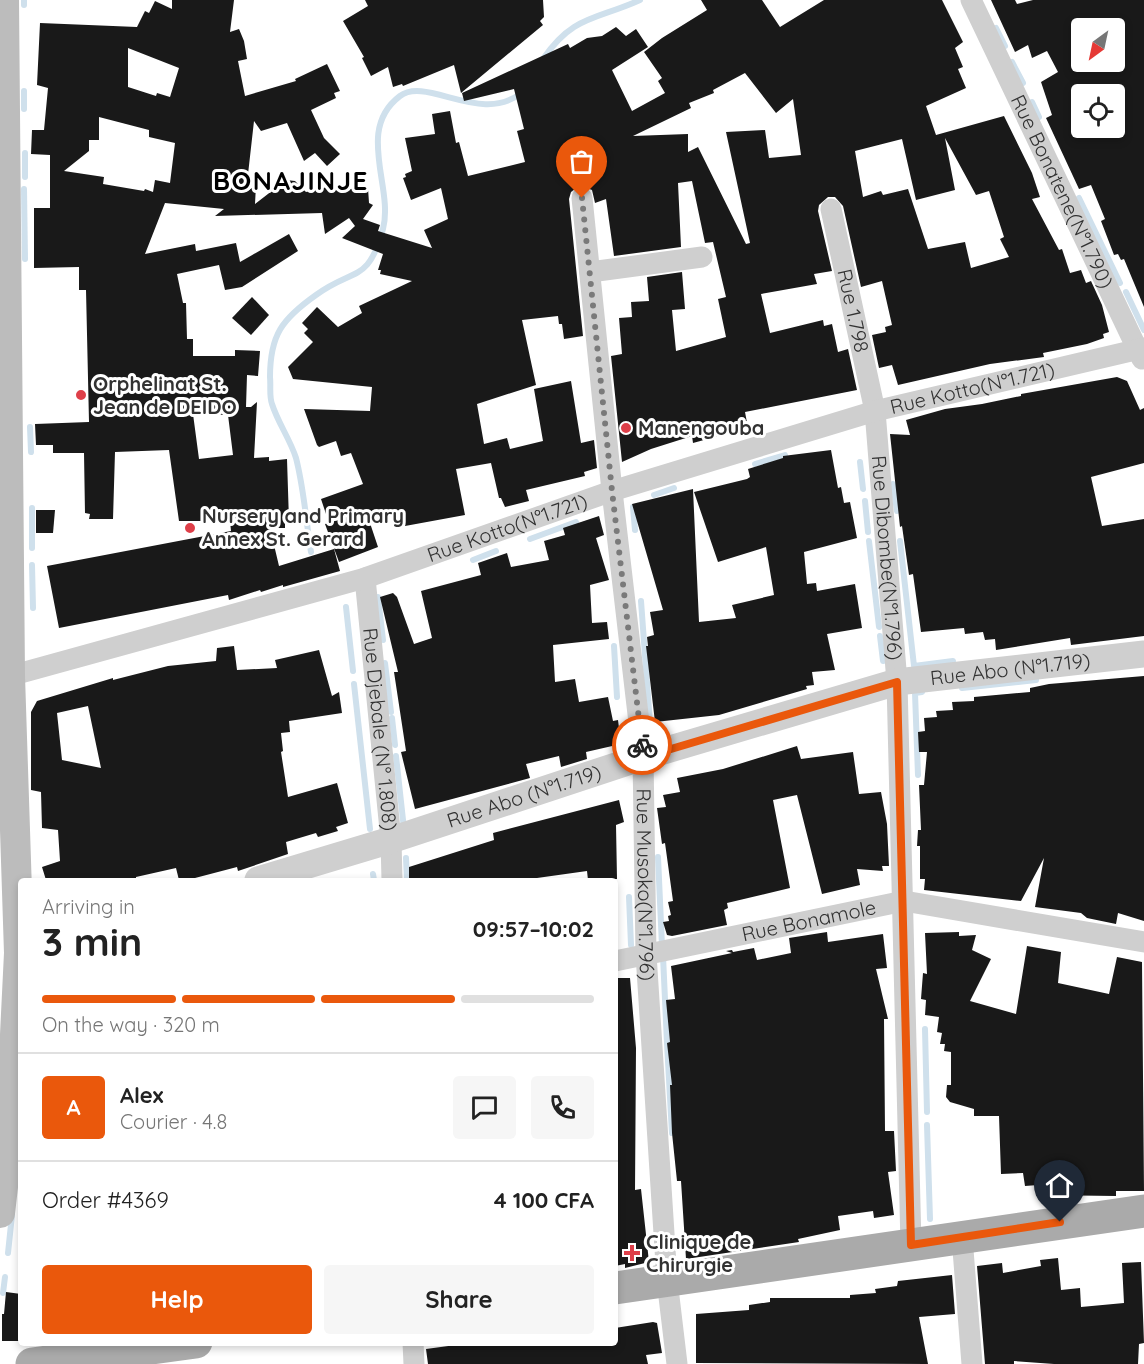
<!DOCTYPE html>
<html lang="en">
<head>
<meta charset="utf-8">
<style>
	:root { --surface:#fff; --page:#f6f6f6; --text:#222; --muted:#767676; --line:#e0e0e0; --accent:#ea580c }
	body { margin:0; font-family:Quicksand,sans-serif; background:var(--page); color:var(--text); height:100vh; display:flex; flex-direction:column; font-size:22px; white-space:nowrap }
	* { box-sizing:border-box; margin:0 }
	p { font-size:20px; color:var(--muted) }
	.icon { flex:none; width:33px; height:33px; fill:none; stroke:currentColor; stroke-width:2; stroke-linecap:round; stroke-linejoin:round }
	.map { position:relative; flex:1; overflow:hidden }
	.panel { position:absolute; left:18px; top:878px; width:600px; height:468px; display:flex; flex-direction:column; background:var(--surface); border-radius:6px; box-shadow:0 3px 9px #0003 }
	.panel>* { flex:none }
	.needle { width:39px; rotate:213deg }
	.tools { position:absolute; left:1071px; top:18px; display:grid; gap:12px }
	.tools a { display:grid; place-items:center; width:54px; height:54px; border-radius:6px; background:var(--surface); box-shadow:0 3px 9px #0003; font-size:30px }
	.pin { position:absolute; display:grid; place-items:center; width:51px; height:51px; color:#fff; margin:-62px -26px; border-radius:50% 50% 50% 0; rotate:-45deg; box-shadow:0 0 6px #0007 }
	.pin .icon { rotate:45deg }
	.courier { position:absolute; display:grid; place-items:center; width:60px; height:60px; margin:-30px; border:4px solid #ea580c; border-radius:50%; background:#fff; color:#222; box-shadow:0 2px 8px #0007 }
	.overview em { font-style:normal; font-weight:700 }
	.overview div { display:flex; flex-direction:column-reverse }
	.overview { display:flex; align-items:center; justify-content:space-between; height:102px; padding:0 24px }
	h1 { font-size:39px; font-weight:700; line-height:45px }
	.bar { display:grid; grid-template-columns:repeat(4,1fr); gap:9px 6px; align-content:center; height:72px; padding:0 24px }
	.bar i { height:8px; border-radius:4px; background:var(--line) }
	.bar .on { background:var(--accent) }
	.bar p { grid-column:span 4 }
	.line { display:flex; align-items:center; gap:15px; padding:0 24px; border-top:2px solid var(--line) }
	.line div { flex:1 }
	.round { display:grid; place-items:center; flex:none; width:63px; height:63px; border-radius:6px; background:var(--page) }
	.action { display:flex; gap:12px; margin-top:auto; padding:12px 24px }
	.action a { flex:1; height:69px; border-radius:6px; background:var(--accent); color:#fff; font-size:24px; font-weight:700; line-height:69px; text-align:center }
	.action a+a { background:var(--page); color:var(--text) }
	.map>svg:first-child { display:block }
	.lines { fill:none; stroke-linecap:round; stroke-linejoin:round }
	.stream { stroke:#cfe0ec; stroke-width:6 }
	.building { fill:#191919; fill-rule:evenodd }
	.minor { stroke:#cfcfcf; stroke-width:21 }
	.tertiary { stroke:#cfcfcf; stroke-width:27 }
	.secondary { stroke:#bcbcbc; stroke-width:30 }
	.primary { stroke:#aaa; stroke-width:33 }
	.done { stroke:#7a7a7a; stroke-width:6; stroke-dasharray:0 10.8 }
	.route { stroke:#ea580c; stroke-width:8 }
	.poi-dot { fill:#de3f49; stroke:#fff; stroke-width:2 }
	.labels { text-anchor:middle; stroke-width:6; stroke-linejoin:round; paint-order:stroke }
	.street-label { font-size:20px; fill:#323232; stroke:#fff }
	.poi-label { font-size:20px; font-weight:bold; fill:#323232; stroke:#fff; text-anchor:start }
	.district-label { font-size:26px; font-weight:bold; letter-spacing:1.5px; fill:#000; stroke:#fff }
</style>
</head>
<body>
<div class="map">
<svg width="1144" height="1364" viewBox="0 0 1144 1364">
	<rect width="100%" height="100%" fill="#fff"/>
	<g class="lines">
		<g class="stream">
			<path d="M24,0V5"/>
			<path d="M996,28L1005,46"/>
			<path d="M543,59C573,15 596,20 640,0"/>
			<path d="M1012,62L1023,83"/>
			<path d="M1032,102L1039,117"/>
			<path d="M24,109V91"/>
			<path d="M25,177V153"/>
			<path d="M24,189L25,259"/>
			<path d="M1079,198L1120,283"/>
			<path d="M1126,292L1144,330"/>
			<path d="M30,427L31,452"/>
			<path d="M860,462L863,489"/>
			<path d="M755,464L785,455"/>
			<path d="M893,484L897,511"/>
			<path d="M654,495L674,488"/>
			<path d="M865,501L868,532"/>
			<path d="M633,507L635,530"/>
			<path d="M32,508V548"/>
			<path d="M530,539L576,522"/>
			<path d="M869,541L879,627"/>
			<path d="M900,541L914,666L953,661"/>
			<path d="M311,552C306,521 304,489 296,458C290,439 278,423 272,404C269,396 271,386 270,377C270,335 282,319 316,295C354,267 368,284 383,229C394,187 355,130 400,96C426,76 482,125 521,93"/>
			<path d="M473,560L496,551"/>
			<path d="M32,565L33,608"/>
			<path d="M378,597L383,640"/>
			<path d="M641,601L651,737"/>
			<path d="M346,607L353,671"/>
			<path d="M880,636L883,661"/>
			<path d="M614,646L617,697"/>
			<path d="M385,663L391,712"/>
			<path d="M354,684L370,829"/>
			<path d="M962,688L1036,680"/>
			<path d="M392,718L395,745"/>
			<path d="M396,756L404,829"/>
			<path d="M918,775L915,693L922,692"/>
			<path d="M658,857L662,946"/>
			<path d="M406,858L407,880"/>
			<path d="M373,874L374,880"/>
			<path d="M629,897L631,945"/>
			<path d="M663,956L667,1043"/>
			<path d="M925,1029L927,1112"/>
			<path d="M667,1043L672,1133"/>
			<path d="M927,1125L930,1219"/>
			<path d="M8,1253L12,1215"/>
			<path d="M3,1293L5,1277"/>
		</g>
	</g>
	<g class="building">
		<path d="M172,0H234L230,32L239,29L244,41L247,59L238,61L245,96L296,81L295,79L327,64L340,91L334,93L336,98L311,110L324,138L340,154L327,166L315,153L304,161L287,123L261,131L254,121L246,192L256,185L255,204L286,180L295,181L306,192L340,184L349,189L368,188L369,203L373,205L363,219L380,225L378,231L432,248L424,230L448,219L441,188L411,200L403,178L406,177L405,174L412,171L405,138L435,134L432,114L450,111L456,143L459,142L468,176L525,162L517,131L524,129L514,89L464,101L462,93L568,44L570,48L587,38L602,36L616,27L626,36L636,29L648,47L612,70L632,111L665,93L658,81L662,78L644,52L662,38L707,10L701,0H762L780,27L824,0H942L963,42L955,48L963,67L958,69L966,88L926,106L936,135L1004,116L1032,173L1040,197L1032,199L1059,250L1062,249L1070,273L1081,270L1086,283L1091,281L1102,305L1109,332L1103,334L1104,338L1087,344L1043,353L1044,357L990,364L898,385L892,365L879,368L872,335L886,332L885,327L892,325L882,281L861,287L843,206L835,197H828L819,205L818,211L832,271L814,274L817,284L761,294L770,333L823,320L824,326L832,324L838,352L848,349L857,390L745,412L748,428L693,443L692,436L651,449L622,462L611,356L622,354L619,318L632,317L631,302L649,301L647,277L682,272L685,309L672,310L676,351L726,337L718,299L726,297L713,242L705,243L692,181L678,183L681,247L614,256L606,199L595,203L592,190L580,185L571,192L569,199L583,336L564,339L562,324H559L558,316L522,320L536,385L477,404L484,444L507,438L510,449L543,441L534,389L571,381L581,443L594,440L597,468L584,472L585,476L526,490L529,501L505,507L501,498H499L491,463L456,469L465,515L405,526L401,512L369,520L378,547L339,562L325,524L329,523L321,499L363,484L351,453L341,456L336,441L319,447L317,445L304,409L370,411L372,387L293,379L288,367L313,342L304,333L308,329L302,323L317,307L338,327L362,313L359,306L412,281L380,274L381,270H378L383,254L342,238L355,226L349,218L325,234L322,213L215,216L224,209L165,203L145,254L195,244L196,251L236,243L240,262L289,234L298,251L242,287L225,290L219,265L177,274L183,303H186L187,339H193V356H235V350L260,351L258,376L247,375L246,407H251L257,402L254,458L269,457V461L287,459L289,521H285V528H270L279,566L334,549L340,571L283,587V585L261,592L260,590L229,600L228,595L59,628L47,566L231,531L230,521H179L169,450L115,452L113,519H89L90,514L85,513L84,453H53V445H36L35,424L89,422L86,290H79V267L34,268V208H50V155L31,154L32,130H44L48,88L37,85L40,23L137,27L145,11L149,13L155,1L172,9ZM128,48L179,68L170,97L157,93L156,96L128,87ZM745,73L776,113L793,99L801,155L769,158L765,130L726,132L750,243L746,244L698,147L688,152V134L633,136L691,108L689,103L714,93L713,90ZM99,117L149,130V137L175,143L170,183L155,180L153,192L145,189L144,191L103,184L104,177L64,171L89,151V140H99ZM945,138L976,195L989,191L1004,237L1000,239L1009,257L971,268L965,242L928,249L908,189L883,195L881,191L863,197L855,151L902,139L916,200L955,190ZM193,414L228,415L233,455L199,459Z"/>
		<path d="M365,0H543L544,17L540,21L543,25L461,93L454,65L403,86L402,84L393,87L388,67L371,76L362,58L364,57L343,21L368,6Z"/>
		<path d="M991,0H1015L1017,4L1033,0H1144V307L1124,259L1121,260L1118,254L1114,255L1101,221L1105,219L1091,185L1079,189L1046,118L1052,115L1041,82L1058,72L1047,51L1032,58L1028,45L1015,52ZM1082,28H1114V62H1082ZM1082,94H1114V128H1082Z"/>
		<path d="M252,297L269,315L251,335L232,318Z"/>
		<path d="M1117,377L1127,381L1140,410L1144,408V463L1091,477L1102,526L1144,519V636L1071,645L1070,638L996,650L995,639L985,640L983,632L965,634L964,628L921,632L913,574L909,575L902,526L900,527L890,434L910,435L906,420L945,409L982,404L1021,396V394Z"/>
		<path d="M831,450L838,488L841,487L844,503L850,502L857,538L804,552L807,584L816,583L817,591L855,584L862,628L827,634L835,670L812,672L814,685L806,686L807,689L719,715L655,722L646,646H648L647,637L654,635L650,612L663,610L632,504L693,489L699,622L736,618L732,605L774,595L766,547L718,562L694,492L747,479L750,477L748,469L783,458V456Z"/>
		<path d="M36,510H55L53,533H36Z"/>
		<path d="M599,516L604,535L596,538L609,580L590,585L592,623L607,622L609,639L553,645L555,682L575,679L579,702L608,697L613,721L618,720L621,744L586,752L587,759L561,767L559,756L526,764L530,778L415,809L401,752L406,751L394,672H398L380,597L393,593L397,597L414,644L432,638L421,591L481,575L478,563L507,553L511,567L549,560L544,541L565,535L563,528Z"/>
		<path d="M234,646L237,670L277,668L275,660L319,650L332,696L339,692L342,713L289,721L290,732L281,733L283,751L281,752L288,797L337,783L348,823L336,827L338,831L318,837L316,833L286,842L288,854L238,871L237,867L195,878V880H179L176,868L136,877V880H46L42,867L60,861L58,830L42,828L41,792L31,790V712L37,701L113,678V680L168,666L216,661L217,648ZM88,706L101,768L62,760L57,713Z"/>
		<path d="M1144,676V921L1118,913L1116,924L1087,918L1081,913L1035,907L1044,858L1021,901L924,890L925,879H920V846H917L918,830H921L919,785H924L927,752H919L918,732L925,731L924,718L937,717L936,711L953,710L952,702L974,701V697L1030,692V688L1049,684Z"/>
		<path d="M797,746L801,759L853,752L859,794L881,792L887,824L889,866H882L883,871L857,869L860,885L822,894L797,795L773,800L790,888L727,903L728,908L724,910L727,925L672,936L667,935L663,922L669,921L668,916L671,915L668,902L673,901L665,843L662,844L657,808L666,807L663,795L680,792L677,778L723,769Z"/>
		<path d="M619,800L624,822L616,825L617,879L588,880L587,871L537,878V880H409V867L494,840L493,833Z"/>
		<path d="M827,932L828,942L883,934L887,968L876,969L888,1019H884L885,1131H894L896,1171L888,1172L894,1215L874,1218L873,1211L838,1216L840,1230L798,1239L799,1242L686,1259L681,1181H677L672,1133L670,1085H672L667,1043L670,1042L666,1000L675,999L671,966L732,953L726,951L732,950L733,952L754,948L757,960L791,953L789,938Z"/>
		<path d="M959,932V936L976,935L972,950L991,959L970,1001L1016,1014L1027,946L1061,952L1058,983L1109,994L1117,957L1142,962L1144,1191H1116V1196L1039,1195L1038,1185L1025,1186L1023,1173L1001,1174L999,1116H974V1109L950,1102L946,1097L947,1085H951V1052L944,1051L945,1044H940L942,1033L937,1032L939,1017L925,1015L926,1000L921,999L923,973L927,974L925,933Z"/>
		<path d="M615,978H630L636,1048L635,1190L641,1189L649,1262L625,1268V1264L615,1266Z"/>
		<path d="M1058,1258L1061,1290L1080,1288L1081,1307L1124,1303L1122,1263L1141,1262L1144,1343L1139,1344L1138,1364H1054L1014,1361V1364H985L977,1266L1002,1263L1003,1273L1041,1266L1040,1260Z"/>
		<path d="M952,1275L955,1314L919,1317L928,1364L696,1363V1314L749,1310V1305L770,1302V1298H850V1295L876,1293L875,1289L897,1286L898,1281Z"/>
		<path d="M6,1292L21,1294V1341H2V1314H4Z"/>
		<path d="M653,1322L657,1323L662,1353L646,1355L648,1364H428L426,1349L478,1342H615V1328Z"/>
	</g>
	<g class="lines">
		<g class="minor">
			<path id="s1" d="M971,0L1142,359"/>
			<path id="s2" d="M582,198L612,491L643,757L646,954L667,1280L677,1364"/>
			<path id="s3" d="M831,209L875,411L897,682L911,1245"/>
			<path d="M590,272L702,257"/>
			<path id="s4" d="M365,578L391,840L392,880"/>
			<path id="s5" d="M10,676L365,578L612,491L875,411L1144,348"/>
			<path id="s6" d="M615,961L904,901L1144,942"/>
			<path d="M962,1237L972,1364"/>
			<path d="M413,1342L414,1364"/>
		</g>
		<path class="tertiary" id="s7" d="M258,880L391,840L643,757L897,682L1144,654"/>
		<path class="secondary" d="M0,1213L11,1116L19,953L10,676L4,0"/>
		<g class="primary">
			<path d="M615,1288L1144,1211"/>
			<path d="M32,1364L196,1342"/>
		</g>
	</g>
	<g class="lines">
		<path class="done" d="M582,198L612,491L642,745"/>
		<path class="route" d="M642,745L644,757L897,682L911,1245L1060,1222"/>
	</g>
	<g class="poi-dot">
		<circle cx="81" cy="395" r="6"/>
		<circle cx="626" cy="428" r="6"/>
		<circle cx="190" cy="528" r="6"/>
		<path d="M629 1244h6v6h6v6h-6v6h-6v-6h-6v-6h6z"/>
	</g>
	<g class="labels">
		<g class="street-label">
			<text dy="7" stroke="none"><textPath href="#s1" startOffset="212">Rue Bonatene(N°1.790)</textPath></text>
			<text dy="7" stroke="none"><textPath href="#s3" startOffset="104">Rue 1.798</textPath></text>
			<text dy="7" stroke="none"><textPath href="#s5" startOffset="1005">Rue Kotto(N°1.721)</textPath></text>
			<text dy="7" stroke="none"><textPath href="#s5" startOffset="519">Rue Kotto(N°1.721)</textPath></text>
			<text dy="7" stroke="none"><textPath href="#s3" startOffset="354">Rue Dibombe(N°1.796)</textPath></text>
			<text dy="7" stroke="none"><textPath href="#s7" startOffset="783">Rue Abo (N°1.719)</textPath></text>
			<text dy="7" stroke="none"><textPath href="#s4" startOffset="152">Rue Djebale (N° 1.808)</textPath></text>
			<text dy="7" stroke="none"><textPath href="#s7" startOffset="279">Rue Abo (N°1.719)</textPath></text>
			<text dy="7" stroke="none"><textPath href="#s2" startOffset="690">Rue Musoko(N°1.796)</textPath></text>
			<text dy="7" stroke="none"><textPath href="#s6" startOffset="198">Rue Bonamole</textPath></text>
		</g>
		<g class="poi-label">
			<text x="93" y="391">Orphelinat St.<tspan x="93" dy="23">Jean de DEIDO</tspan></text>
			<text x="638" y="435">Manengouba</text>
			<text x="202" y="523">Nursery and Primary<tspan x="202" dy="23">Annex St. Gerard</tspan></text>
			<text x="646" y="1249">Clinique de<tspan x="646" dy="23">Chirurgie</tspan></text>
		</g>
		<g class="district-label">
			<text x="291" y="190">BONAJINJE</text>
		</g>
	</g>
</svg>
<div class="tools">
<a><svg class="needle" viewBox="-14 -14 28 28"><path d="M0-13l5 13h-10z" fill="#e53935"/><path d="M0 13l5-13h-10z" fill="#767676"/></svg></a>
<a><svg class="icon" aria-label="locate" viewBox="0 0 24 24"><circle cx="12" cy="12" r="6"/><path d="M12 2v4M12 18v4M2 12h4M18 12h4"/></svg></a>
</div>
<div class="pin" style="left:582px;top:198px;background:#ea580c"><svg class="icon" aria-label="bag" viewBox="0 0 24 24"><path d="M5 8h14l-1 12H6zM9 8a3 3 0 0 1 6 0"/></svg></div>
<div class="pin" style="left:1060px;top:1222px;background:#1f2937"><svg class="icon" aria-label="home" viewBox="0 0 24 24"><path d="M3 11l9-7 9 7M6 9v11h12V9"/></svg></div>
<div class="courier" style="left:642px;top:745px"><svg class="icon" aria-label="bike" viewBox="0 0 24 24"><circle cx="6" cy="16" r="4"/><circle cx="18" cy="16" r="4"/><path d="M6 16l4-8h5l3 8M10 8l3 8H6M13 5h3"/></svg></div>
<section class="panel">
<div class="overview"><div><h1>3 min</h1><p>Arriving in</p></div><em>09:57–10:02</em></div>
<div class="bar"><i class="on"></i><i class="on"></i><i class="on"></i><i></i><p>On the way · 320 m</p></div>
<div class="line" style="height:108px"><b class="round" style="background:var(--accent);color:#fff">A</b><div><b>Alex</b><p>Courier · 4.8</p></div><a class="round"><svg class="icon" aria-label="chat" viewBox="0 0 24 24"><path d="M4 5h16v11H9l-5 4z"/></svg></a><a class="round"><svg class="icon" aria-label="phone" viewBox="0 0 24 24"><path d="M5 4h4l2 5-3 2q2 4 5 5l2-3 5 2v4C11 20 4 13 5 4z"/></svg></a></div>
<div class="line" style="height:78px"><div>Order #4369</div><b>4 100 CFA</b></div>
<div class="action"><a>Help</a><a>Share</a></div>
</section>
</div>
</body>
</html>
